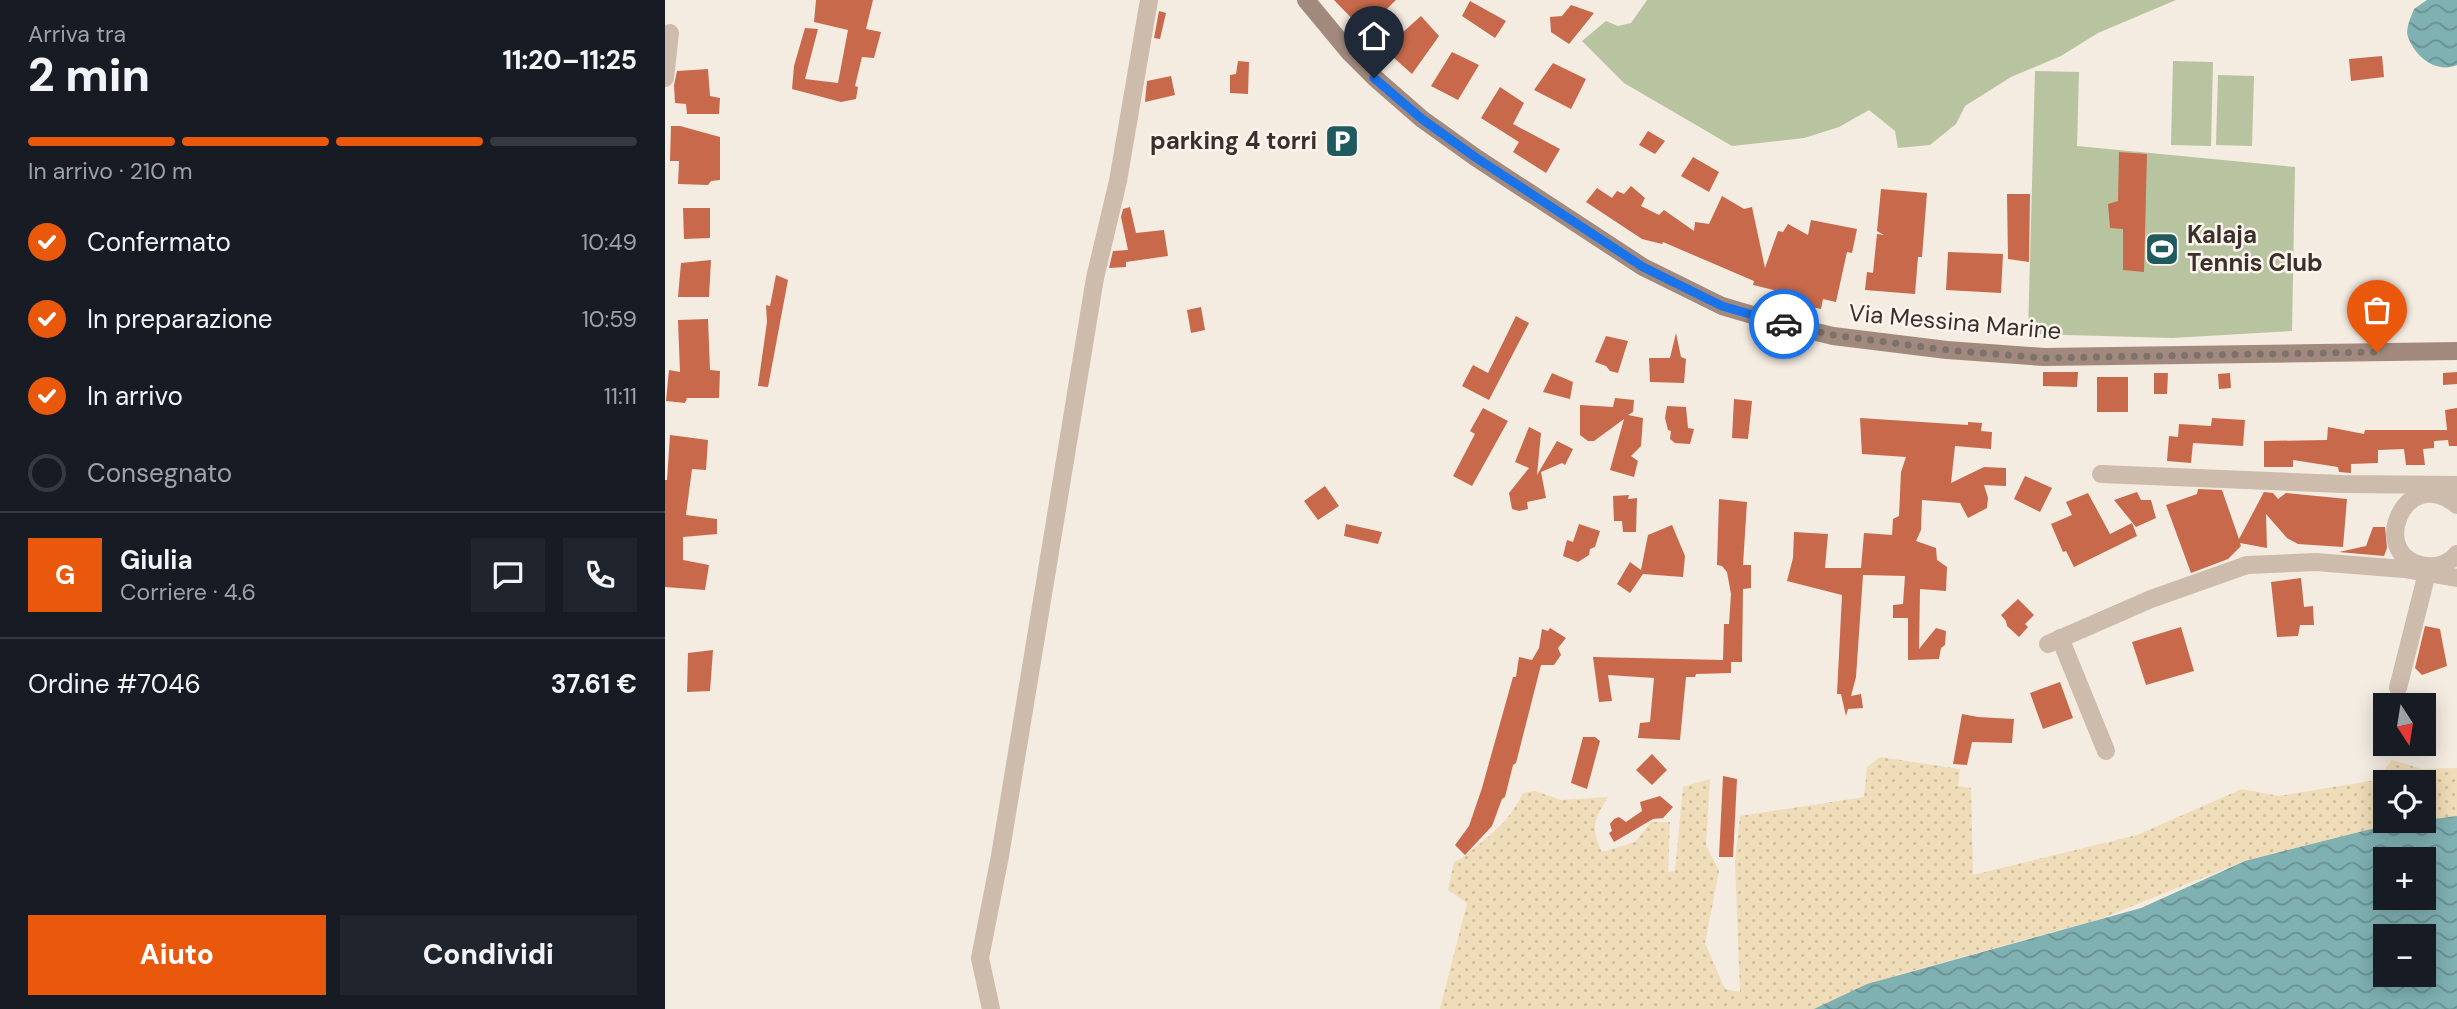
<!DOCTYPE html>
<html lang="it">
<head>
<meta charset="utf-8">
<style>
	:root { --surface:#171b24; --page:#20242c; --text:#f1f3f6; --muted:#9ea1a6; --line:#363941; --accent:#ea580c }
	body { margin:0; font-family:"DM Sans",sans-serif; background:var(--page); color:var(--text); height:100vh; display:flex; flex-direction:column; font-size:26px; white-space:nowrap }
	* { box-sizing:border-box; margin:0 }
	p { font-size:23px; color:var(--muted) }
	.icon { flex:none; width:38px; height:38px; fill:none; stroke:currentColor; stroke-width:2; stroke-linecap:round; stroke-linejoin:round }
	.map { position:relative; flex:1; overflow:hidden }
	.sheet { display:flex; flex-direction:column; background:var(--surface); width:665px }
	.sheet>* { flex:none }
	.needle { width:46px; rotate:168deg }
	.fabs { position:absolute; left:1708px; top:693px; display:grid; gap:14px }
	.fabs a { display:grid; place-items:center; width:63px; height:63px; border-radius:0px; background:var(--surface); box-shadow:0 4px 18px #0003; font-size:35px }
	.pin { position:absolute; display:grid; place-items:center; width:60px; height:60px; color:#fff; margin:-72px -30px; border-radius:50% 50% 50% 0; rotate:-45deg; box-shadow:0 0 7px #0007 }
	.pin .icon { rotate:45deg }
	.courier { position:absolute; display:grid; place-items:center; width:70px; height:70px; margin:-35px; border:5px solid #1a73e8; border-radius:50%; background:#fff; color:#222; box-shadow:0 2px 9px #0007 }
	.summary em { font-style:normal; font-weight:800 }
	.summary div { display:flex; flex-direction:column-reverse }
	.summary { display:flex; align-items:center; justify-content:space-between; height:119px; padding:0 28px }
	h1 { font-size:46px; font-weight:800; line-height:52px }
	.bar { display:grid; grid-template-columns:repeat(4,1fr); gap:10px 7px; align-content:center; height:84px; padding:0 28px }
	.bar i { height:9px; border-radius:5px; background:var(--line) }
	.bar .current { background:var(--accent) }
	.bar p { grid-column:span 4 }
	.line { display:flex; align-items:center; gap:18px; padding:0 28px; border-top:2px solid var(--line) }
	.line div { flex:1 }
	.round { display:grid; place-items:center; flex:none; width:74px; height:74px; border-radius:0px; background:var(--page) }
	ol { padding:0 28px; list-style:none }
	li { display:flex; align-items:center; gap:21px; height:77px }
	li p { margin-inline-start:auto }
	li .icon { padding:7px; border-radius:50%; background:var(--accent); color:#fff; stroke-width:4 }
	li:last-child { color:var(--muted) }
	li i { width:38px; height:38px; border:4px solid var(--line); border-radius:50% }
	.primary-button { display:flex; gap:14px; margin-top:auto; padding:14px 28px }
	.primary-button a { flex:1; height:80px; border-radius:0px; background:var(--accent); color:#fff; font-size:28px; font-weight:800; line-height:80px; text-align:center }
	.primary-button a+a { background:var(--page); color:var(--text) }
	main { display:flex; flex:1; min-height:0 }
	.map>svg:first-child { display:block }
	.grass { fill:#b8c4a0 }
	.sand { fill:url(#sand-dots); fill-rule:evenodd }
	.water { fill:url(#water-waves); fill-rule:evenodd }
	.building { fill:#c8694b }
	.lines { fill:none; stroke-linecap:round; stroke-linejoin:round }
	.street { stroke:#cdbbac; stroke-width:18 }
	.secondary { stroke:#a18a7d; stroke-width:18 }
	.done { stroke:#7c716b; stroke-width:7; stroke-dasharray:0 12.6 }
	.route { stroke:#1a73e8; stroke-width:9 }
	.labels { text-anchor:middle; stroke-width:5; stroke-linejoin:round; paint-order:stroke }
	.poi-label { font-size:24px; font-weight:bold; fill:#3b302b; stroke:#fbf5ee; text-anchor:end }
	.street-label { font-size:24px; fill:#3b302b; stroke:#fbf5ee }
</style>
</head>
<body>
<main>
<section class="sheet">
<div class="summary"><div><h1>2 min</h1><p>Arriva tra</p></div><em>11:20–11:25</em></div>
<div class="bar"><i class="current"></i><i class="current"></i><i class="current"></i><i></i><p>In arrivo · 210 m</p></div>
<ol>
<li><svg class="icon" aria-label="check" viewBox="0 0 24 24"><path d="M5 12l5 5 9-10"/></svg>Confermato<p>10:49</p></li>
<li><svg class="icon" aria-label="check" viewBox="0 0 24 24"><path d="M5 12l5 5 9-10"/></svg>In preparazione<p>10:59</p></li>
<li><svg class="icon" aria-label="check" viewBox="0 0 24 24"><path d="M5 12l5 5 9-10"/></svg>In arrivo<p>11:11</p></li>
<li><i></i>Consegnato</li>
</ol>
<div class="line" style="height:126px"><b class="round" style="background:var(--accent);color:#fff">G</b><div><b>Giulia</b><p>Corriere · 4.6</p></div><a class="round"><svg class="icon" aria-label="chat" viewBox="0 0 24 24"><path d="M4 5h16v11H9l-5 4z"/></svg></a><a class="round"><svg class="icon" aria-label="phone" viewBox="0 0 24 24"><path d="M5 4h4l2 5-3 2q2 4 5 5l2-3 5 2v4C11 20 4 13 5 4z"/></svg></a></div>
<div class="line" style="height:91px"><div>Ordine #7046</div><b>37.61 €</b></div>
<div class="primary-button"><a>Aiuto</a><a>Condividi</a></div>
</section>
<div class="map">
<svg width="1792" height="1009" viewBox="0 0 1792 1009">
	<defs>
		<pattern id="sand-dots" width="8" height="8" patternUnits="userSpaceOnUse" patternTransform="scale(1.75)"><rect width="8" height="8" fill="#efdcb8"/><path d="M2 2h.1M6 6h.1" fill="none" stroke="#cebd9e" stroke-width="1.8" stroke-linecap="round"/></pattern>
		<pattern id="water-waves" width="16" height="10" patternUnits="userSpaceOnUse" patternTransform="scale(1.75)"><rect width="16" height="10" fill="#7fb0b2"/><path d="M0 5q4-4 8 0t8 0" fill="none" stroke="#699091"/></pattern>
	</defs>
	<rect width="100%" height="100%" fill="#f4ebe1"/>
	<g class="grass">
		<path d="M982,0H1511L1433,33L1396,56L1346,77L1300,106L1291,124L1265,145L1233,148L1230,131L1204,110L1174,127L1139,138L1067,146L959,83L917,41L941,21L953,26L966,23Z"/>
		<path d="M1508,61L1548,62L1546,146L1506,145Z"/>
		<path d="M1370,71L1414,72L1412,146L1630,167L1627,331L1507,338L1363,334Z"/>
		<path d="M1553,75L1589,76L1587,146L1551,145Z"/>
	</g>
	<path class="sand" d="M1215,757L1295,769L1293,786L1306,788L1308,875L1472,835L1577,789L1614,796L1711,780L1727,760L1757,769L1792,768V820L1577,862L1435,919L1232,975L1153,1009H775L802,903L783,890L789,862L796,859C823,836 842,826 858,793L870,791L896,800L943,797C929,820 925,826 937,852L970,842L986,822H1005L1003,872L1010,871L1018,787L1045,779L1041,845L1054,871L1040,943L1060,989L1075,992L1070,863L1075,816L1199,797L1202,767ZM1720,782H1759V821H1720Z"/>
	<g class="water">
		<path d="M1762,0H1792V65C1772,74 1750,57 1743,37C1740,29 1746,17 1749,9Z"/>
		<path d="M1792,816V1009H1149L1202,984L1476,908L1580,861L1722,825ZM1720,859H1759V898H1720ZM1720,936H1759V975H1720Z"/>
	</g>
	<g class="building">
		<path d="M151,0H208L201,29L216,32L209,58L197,57L190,86L193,87L191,99L176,102L127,89L129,66L140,28L153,29L140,79L173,83L183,30L149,22Z"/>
		<path d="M669,0H731L699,31Z"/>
		<path d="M805,1L841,21L830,38L797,16Z"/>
		<path d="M906,5L929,13L904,44L886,32L885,17L897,16Z"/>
		<path d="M494,11L501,13L495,39L489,38Z"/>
		<path d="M756,16L774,36L747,74L719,49Z"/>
		<path d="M787,52L814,65L793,100L766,86Z"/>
		<path d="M1717,56L1719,77L1686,81L1684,59Z"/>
		<path d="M573,61L584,62L583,94L565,93V75L571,74Z"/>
		<path d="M888,63L921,79L906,109L869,90Z"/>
		<path d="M43,69L45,96L55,98L54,114H22L21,104L10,103L9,85L12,71Z"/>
		<path d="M506,76L510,95L480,102L482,81Z"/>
		<path d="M835,87L859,103L848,124L895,149L881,173L848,152L854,142L816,118Z"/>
		<path d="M6,126H15L55,137V180L46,181L43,185L13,184L14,161H5Z"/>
		<path d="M983,131L1000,141L990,154L974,145Z"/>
		<path d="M1454,152L1482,154L1479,272L1458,270V229L1445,228L1443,204L1453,201Z"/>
		<path d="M1028,157L1054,172L1044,192L1016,176Z"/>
		<path d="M966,186L980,198L976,206L994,215L999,210L1029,231L1030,222L1044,224L1057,196L1079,209L1087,207L1100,268L1113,231L1118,232L1123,224L1143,235L1146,220L1192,229L1187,253L1182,252L1171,302L1158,299L1156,309L1111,299L1113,291L1088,285L1089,281L998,242L997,244L977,239L921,202L932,188L947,198L952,191L959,194Z"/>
		<path d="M1216,189L1262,193L1257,257H1253L1250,294L1200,290L1202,272L1208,273L1212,234L1219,235L1212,231Z"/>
		<path d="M1342,194H1365L1364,262L1343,259Z"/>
		<path d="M465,207L471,233L499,230L503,256L461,262V267L444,268L448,251L463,250L456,217L458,209Z"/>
		<path d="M18,208H45V238L19,239Z"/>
		<path d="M1283,252L1338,254L1336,293L1281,290Z"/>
		<path d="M46,260L44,297H13L16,263Z"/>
		<path d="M111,275L123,280L103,387L93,386L102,322L101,305L105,306Z"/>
		<path d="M536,307L540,330L526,333L522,310Z"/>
		<path d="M851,316L864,323L824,400L797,386L808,365L823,373Z"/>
		<path d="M43,319L45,370L55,371L54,398H22L20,403L1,401L4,370L15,372L13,320Z"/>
		<path d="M1011,333L1016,357L1021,359L1019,383L985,382L984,358H1005Z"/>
		<path d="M941,336L963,341L953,373L945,371L941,366L930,362Z"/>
		<path d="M1378,372H1413L1412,387L1378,386Z"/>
		<path d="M1792,372V384L1778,385V373Z"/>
		<path d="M887,373L908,382L905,399L878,392Z"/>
		<path d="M1489,373H1503L1502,394H1489Z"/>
		<path d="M1565,373L1566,388L1554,389L1553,374Z"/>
		<rect x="1432" y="377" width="31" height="35"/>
		<path d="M950,398L969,400L968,412L963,415L978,418L976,446L966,456L973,461L969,477L945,470L959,419L929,441H923L915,435V405L948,407Z"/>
		<path d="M1069,399L1087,401L1083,439L1067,438Z"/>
		<path d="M1002,406L1021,407L1023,428L1029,429L1025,444L1010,443L1005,439L1006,431L1003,430L1000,418Z"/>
		<path d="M818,408L843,421L807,486L788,476L810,434L805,431Z"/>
		<path d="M1792,408V446H1784L1783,440L1769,441V448L1758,449L1760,465H1741L1739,449L1713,450V463L1686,464V473L1674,472L1673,467L1628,460V467H1599V441L1662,440L1663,427L1699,434L1700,430H1782L1780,410Z"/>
		<path d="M1195,418L1303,425V422L1317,423L1316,431L1327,432L1326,449L1290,446L1286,483L1319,467L1341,468V486L1319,485L1323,498L1322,508L1303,518L1295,503L1257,500L1256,530L1251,541L1271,548L1272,560L1282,567L1281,591L1255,589L1254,649L1271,628L1281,631L1280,645L1276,648L1274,659L1243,660V618H1228V605L1238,604L1240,576L1198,575L1191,677L1186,696L1196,694L1198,708L1183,709L1181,716L1176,694H1172L1177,595L1122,581L1128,558L1129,532L1163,534L1160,568H1196L1199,533L1227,535L1228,519L1234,516L1236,472L1241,457L1197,454Z"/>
		<path d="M1547,418L1580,420L1578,446L1528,443L1526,463L1502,461L1504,436L1513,437L1514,424L1546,426Z"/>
		<path d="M864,427L876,433L872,475L892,441L908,449L900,465L897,463L876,472L881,498L862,502L863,509L854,511L847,509L844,493L864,468L850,462Z"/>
		<path d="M5,435L43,440L41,470L27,469L21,515L52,519V534L18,537V560L44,565L40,590L0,587V480H2Z"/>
		<path d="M1360,476L1387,488L1375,512L1349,499Z"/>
		<path d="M660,486L674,506L653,520L639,501Z"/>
		<path d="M1533,489L1557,490L1574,539L1599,492L1608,493L1613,499L1621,493L1682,499L1678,547L1633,544L1622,538L1601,514L1602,548L1575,543L1576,546L1563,559L1526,573L1501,505L1532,494Z"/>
		<path d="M1472,492L1476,500H1486L1491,518L1471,527L1449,500Z"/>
		<path d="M1423,493L1445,534L1467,523L1472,536L1409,567L1401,551L1398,552L1386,524L1407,515L1401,502Z"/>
		<path d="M964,495L963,499L972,498L971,532H958L957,521H949L948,496Z"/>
		<path d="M1054,499L1082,502L1078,565H1086V588L1078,589L1077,662H1066V673L1031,674L1030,677H1021L1015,740L973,738L975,723L985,722L989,678L943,675L947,701L934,702L928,657L1058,660L1059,624H1064L1066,594L1062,572L1057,566L1052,565Z"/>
		<path d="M681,524L717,532L713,544L679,536Z"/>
		<path d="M914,524L935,531L930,547L925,549L924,555L913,562L898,556L902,540L908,542Z"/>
		<path d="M1007,525L1020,556L1018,577L978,574L965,593L952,584L965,562L976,570L983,535Z"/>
		<path d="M1708,527H1720L1722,548L1719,556L1674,552L1701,546Z"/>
		<path d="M1636,578L1639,607L1648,606L1649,625H1635L1633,636L1612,637L1606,582Z"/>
		<path d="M1353,599L1369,615L1360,624L1363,627L1354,637L1342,626L1341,621L1336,615Z"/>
		<path d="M1760,626L1775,629L1782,666L1757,675L1750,668Z"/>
		<path d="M1516,627L1529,671L1481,685L1467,642Z"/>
		<path d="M885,628L901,638L893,648L896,655L889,665H876L851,763L848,765L840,797L837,799L827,826L800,855L790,845L804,826L817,788L848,677H851L854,657L867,660L874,648L877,629L883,631Z"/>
		<path d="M48,650L45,691L22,692L23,653Z"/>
		<path d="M1395,682L1408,718L1378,729L1365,693Z"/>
		<path d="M1297,714L1313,717L1349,719L1347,743L1307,742L1302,765L1288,764Z"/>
		<path d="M918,737H930L935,741L922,789L906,783Z"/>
		<path d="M987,754L1002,770L987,785L971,770Z"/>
		<path d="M1058,776L1072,779L1068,857H1054Z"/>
		<path d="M995,796L1008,807L998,818L988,819L949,842L944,833L947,831L945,824L949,819L954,817L961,822L977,811L975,802Z"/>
	</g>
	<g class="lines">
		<g class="street">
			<path d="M0,78L5,33"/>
			<path d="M1436,474L1677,484L1792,485"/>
			<path d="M1792,505C1739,461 1700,559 1762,566C1774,567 1785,563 1792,554"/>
			<path d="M1395,638L1441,751"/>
			<path d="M1383,644L1486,599L1582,565L1651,562L1739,569L1792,578"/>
			<path d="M1733,688L1762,573"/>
			<path d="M326,1009L315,958L335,856L430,278L453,181L484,0"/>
		</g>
		<path class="secondary" d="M641,0L685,53L710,78L757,119L810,157L978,267L1057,306L1118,324L1168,336L1282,350L1379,357L1792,351"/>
	</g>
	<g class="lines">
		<path class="done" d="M1119,324L1168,335L1282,350L1379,358L1712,352"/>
		<path class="route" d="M709,78L757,119L810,157L978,267L1057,306L1119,324"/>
	</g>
	<defs>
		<g id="parking-square" transform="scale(1.75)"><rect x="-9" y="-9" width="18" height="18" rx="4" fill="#1f5a5e" stroke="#fbf5ee"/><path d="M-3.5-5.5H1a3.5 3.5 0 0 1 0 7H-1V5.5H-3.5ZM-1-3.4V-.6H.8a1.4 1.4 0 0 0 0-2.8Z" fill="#fff"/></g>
		<g id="stadium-square" transform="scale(1.75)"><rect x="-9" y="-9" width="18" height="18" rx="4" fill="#1f5a5e" stroke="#fbf5ee"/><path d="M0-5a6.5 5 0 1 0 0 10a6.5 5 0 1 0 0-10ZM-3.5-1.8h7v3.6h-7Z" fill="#fff"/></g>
	</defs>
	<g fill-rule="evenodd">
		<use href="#parking-square" x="677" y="141"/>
		<use href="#stadium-square" x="1497" y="249"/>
	</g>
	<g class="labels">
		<g class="poi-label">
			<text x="652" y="149">parking 4 torri</text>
			<text x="1522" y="243" text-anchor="start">Kalaja<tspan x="1522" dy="28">Tennis Club</tspan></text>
		</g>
		<g class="street-label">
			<text transform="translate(1290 322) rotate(5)" y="8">Via Messina Marine</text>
		</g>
	</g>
</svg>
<div class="fabs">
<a><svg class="needle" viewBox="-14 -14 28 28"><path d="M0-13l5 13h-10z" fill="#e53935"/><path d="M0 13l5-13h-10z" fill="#9ea1a6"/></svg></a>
<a><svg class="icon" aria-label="locate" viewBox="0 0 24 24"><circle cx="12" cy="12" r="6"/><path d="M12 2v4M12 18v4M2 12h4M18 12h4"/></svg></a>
<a>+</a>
<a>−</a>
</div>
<div class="pin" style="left:1712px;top:352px;background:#ea580c"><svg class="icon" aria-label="bag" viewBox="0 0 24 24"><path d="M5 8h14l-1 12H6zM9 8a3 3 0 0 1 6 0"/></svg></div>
<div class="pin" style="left:709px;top:78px;background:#1f2937"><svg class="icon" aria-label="home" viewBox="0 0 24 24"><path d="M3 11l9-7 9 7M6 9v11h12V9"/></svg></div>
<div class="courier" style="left:1119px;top:324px"><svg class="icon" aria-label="car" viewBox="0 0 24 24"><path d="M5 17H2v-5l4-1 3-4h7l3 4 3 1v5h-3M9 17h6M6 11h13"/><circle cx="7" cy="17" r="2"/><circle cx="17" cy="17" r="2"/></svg></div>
</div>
</main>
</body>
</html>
